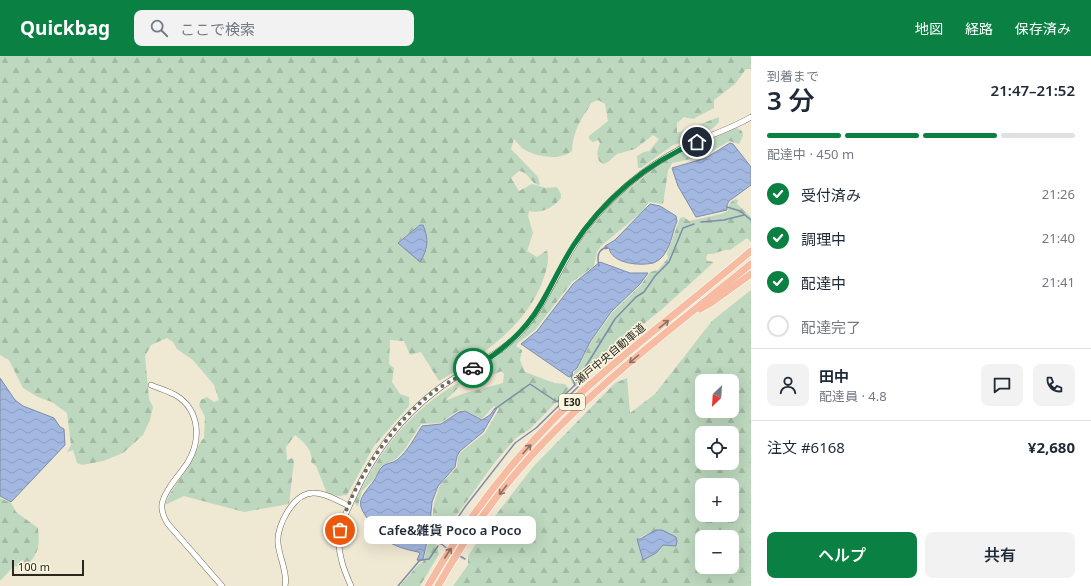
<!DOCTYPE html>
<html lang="ja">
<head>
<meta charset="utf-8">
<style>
	:root { --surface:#fff; --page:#f2f2f3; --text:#1f2937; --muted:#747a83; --line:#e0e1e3; --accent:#0b8043 }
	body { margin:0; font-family:"Noto Sans","Noto Sans JP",sans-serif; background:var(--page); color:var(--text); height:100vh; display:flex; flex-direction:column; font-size:15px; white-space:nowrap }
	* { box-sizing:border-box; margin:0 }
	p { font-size:13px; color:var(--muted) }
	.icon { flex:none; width:22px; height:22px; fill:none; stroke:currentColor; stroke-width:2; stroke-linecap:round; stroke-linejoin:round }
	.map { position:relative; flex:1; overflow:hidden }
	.drawer { display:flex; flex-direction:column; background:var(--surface); width:340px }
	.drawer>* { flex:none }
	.needle { width:26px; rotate:205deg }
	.controls { position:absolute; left:695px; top:318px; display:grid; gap:8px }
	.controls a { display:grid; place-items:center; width:44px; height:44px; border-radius:8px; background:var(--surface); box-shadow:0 4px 16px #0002; font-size:20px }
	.scale { position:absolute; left:12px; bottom:10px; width:72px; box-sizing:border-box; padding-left:4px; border:2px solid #29271f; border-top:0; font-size:11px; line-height:14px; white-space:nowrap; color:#29271f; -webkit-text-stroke:3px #fcf6e0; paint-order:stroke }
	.pin { position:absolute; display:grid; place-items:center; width:34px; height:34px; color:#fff; margin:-17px; border:2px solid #fff; border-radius:50%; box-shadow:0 1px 4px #0007 }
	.courier { position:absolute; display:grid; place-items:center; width:40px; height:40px; margin:-20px; border:3px solid #0b8043; border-radius:50%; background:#fff; color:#222; box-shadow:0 1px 5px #0007 }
	.bubble { position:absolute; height:28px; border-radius:8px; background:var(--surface); box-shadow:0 4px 16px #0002; font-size:13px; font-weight:600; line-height:28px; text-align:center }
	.headline em { font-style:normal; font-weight:600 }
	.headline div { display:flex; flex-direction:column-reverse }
	.headline { display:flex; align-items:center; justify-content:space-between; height:68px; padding:0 16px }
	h1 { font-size:26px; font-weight:600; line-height:30px }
	.bar { display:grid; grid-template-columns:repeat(4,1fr); gap:6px 4px; align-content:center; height:48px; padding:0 16px }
	.bar i { height:5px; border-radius:3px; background:var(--line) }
	.bar .active { background:var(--accent) }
	.bar p { grid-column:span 4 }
	.line { display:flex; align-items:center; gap:10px; padding:0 16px; border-top:1px solid var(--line) }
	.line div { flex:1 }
	.round { display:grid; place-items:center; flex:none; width:42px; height:42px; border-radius:8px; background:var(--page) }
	ol { padding:0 16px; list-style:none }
	li { display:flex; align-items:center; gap:12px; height:44px }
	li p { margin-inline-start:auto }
	li .icon { padding:4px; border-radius:50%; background:var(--accent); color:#fff; stroke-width:4 }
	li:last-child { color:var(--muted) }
	li i { width:22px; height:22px; border:2px solid var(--line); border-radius:50% }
	.action { display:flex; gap:8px; margin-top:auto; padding:8px 16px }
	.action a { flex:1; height:46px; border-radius:8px; background:var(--accent); color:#fff; font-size:16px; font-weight:600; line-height:46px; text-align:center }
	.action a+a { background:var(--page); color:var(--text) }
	header { display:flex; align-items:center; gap:24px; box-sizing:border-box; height:56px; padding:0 20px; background:var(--accent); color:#fff }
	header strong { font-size:19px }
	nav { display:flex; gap:22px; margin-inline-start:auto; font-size:14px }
	.search { width:280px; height:36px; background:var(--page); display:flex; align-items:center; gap:10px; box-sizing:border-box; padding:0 14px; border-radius:8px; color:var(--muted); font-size:15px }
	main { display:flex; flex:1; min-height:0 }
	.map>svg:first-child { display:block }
	.forest { fill:url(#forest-firs); fill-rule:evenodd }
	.water { fill:url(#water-waves); stroke:#7e8ca7 }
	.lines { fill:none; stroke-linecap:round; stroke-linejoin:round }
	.stream { stroke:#7e8ca7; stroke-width:1.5 }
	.minor-casing { stroke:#6d6755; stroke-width:6 }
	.highway-casing { stroke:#fff; stroke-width:8 }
	.minor { stroke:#fff; stroke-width:5 }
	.highway { stroke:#f6bba1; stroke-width:7 }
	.oneway { stroke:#907160 }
	.done { stroke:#6e6b5e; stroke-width:4; stroke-dasharray:0 7.2 }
	.route { stroke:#0b8043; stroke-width:5 }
	.labels { text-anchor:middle; stroke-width:3; stroke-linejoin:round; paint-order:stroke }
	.shield { fill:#fcf6e0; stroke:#686559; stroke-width:1 }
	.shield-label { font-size:10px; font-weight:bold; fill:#29271f }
	.street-label { font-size:11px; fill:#29271f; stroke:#fcf6e0 }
</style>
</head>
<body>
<header>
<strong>Quickbag</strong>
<div class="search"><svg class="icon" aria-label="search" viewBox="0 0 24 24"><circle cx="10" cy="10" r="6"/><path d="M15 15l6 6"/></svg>ここで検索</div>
<nav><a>地図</a><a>経路</a><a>保存済み</a></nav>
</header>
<main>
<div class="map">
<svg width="751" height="530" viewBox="0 0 751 530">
	<defs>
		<pattern id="forest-firs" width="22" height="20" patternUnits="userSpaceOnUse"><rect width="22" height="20" fill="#bdd8be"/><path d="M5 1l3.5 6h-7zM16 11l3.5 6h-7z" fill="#a2b9a3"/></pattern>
		<pattern id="water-waves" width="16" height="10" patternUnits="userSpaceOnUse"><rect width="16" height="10" fill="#a3b8e1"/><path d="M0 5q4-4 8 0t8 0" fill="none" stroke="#8c9ec1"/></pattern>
	</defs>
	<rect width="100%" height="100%" fill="#efe8d3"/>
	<g class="forest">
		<path d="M0,0H751V13H746L735,28L714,44V52L693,63L684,61L677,67V77L719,61V66L713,72L681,87L673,89L641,112H638L637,100L644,96L649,95L659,83L653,79L635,93L617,98L608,106L603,108L599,105L597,97L600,87L598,84L593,86L589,83V80L608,65L605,48L598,44L591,47C588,54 584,58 581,64C576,72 572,85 572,95C560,105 538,101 525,94C521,92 517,86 514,83L511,93L538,121L540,129C531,129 529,116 519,115L511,122L519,135L532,128L546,132L557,131L561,138V142C553,152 541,158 529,155L528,160L533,177L527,195L537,201L547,194C550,206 546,215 542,227C524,272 480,301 439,325L421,296L410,299L404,285L390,284L389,308L394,312L392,326L400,338L409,341V350L374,390L347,439L338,440L327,437L316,410L311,406C314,395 303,385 295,379L286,391L287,404L292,402L294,405L289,448L244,456L184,440L165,449C171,432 183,421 191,406C196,398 197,389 204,382L205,361L199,349L201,344L207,341L214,346L219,344L214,329L193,304L177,293L173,286L167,282L151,289L145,300L149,343L153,351L150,364L143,379L123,397L103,405L82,409L77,407L73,394L67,396L71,389L67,357L52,346L38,341L23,332L9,304L0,299ZM420,169V206L398,186Z"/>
		<path d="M737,72L742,75L743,80L739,88L729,85L704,100L672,107L668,115L663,148L649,146L643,155L601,190L597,196L594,210L572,226L535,274L518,287L516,290L522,294L520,304L525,316L554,327L565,328L569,333L530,373L516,382L495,406L436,488L439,498L420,530H400L419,508L423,506L431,478L434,447L440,429L457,411L458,400L461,396L485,377L499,353L494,350L482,363L464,354L458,355L440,367L421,368L405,393L396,403L382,410L373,424L362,435L358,450L356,449L355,445C380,395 409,355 458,327L459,331L445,345L462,338L503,327L504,318L502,315L489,320L478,313L516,285L532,267L582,183L615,143L663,106L682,95Z"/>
		<path d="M735,143L738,144L737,148L751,161V186L747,182L730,194C723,192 716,199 708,198L706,201L707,205L714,206L661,254L620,287L600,308L574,331L570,322L574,319V316L578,312L591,286L612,257L641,229L650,216L658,214L668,202L667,198L680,162L684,161L689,165L721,158L728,155L729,148Z"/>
		<path d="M751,234V530H453L468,509V500L485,473L533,411L615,327L627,322L630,357L655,338L712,265ZM702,325H732V355H702ZM702,377H732V407H702ZM702,429H732V459H702ZM647,478L673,490L663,489L656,497L643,504L637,483ZM702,481H732V511H702Z"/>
		<path d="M0,442L11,447L16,456L38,472C40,491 39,498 24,512L14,510L0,525Z"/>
	</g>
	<g class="water">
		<path d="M730,87L733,88L751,111V129L729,145L727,149V154L696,161L678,130L672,112L706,102Z"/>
		<path d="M650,148L660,150L676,160L677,165C673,174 671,189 665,197C663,201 657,206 653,207C640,210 612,208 609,192L605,193V190L615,184Z"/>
		<path d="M420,169H423C429,183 428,193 420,206L398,187Z"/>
		<path d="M600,206L630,217H648L640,228L611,256L590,286L577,312L572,316L573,319L569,321L521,288L537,275L573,228Z"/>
		<path d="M0,322L15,344L23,350L54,362L60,371L64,373L65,389L11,446L0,440Z"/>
		<path d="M495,352H497L483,376L460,395L457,400L455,411L438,430L432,446L429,477L423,503L421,505L417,504L420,497L418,496C396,491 386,488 372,469C356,447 357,446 373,426C377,421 378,414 383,410C387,407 393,407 397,404C408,395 415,381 422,370L441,368L459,356L465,355L482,364L490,359Z"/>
		<path d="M656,474H662L676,481L677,485L676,490L663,489L656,497L643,504L637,483H640Z"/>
	</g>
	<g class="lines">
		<g class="stream">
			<path d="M727,151L740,155L751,164"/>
			<path d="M701,166L724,164L744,159"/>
			<path d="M599,210C597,201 597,194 607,191"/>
			<path d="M579,327L578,323L615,263L636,241L644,236L655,220L669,206L683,172L694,168"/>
			<path d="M495,353L530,328L557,346L575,329L571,319"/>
			<path d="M440,487L448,493"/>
			<path d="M440,488L465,451L515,387L536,372L580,329"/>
			<path d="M458,499L465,503"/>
			<path d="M422,504L429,503L438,490"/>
			<path d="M398,530L420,504"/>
		</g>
		<g class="minor-casing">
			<g id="minor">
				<path d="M151,329C160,333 169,335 177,340C200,355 201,384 188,406C180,419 165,433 162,448C161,456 164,462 168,468L222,530"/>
				<path d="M285,530C288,517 279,501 278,487C276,470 294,436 314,437C326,437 338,445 349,450"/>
				<path d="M351,530C344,514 338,499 339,482C340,468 347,455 353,442C372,400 400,362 437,334C464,313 495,302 519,278C547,249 560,207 584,175C610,141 644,112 682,92C704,81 729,74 751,61"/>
			</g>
		</g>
		<g class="highway-casing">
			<g id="highway">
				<path d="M700,253L711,247L751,218"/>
				<path d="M428,530C475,448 536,373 609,312C656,272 704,235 751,195"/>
				<path d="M438,530C470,473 511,418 558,372C618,312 686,261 751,208"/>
			</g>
		</g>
		<use href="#minor" class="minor"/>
		<use href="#highway" class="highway"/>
	</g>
	<defs><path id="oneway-shaft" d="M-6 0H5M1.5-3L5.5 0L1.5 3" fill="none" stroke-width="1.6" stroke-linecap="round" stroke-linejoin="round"/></defs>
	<g class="oneway">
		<use href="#oneway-shaft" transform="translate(664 268) rotate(-39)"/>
		<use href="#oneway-shaft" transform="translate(634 303) rotate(140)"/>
		<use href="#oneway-shaft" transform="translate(527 393) rotate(-48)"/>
		<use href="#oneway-shaft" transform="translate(503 434) rotate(128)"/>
		<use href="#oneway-shaft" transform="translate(448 497) rotate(-57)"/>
	</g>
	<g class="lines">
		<path class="done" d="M340,474C353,424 396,362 439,332C450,325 462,319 473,312"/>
		<path class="route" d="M473,312C501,296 525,276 541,248C552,229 561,209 573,190C603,144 647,107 697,86"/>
	</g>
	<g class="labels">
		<rect class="shield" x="559" y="338" width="26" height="16" rx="3"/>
		<g class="shield-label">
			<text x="572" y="350">E30</text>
		</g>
		<g class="street-label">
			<text transform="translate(610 298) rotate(-40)" y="4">瀬戸中央自動車道</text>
		</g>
	</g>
</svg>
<div class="controls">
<a><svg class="needle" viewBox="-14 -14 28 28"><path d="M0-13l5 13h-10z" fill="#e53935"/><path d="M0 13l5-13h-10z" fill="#747a83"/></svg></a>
<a><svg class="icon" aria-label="locate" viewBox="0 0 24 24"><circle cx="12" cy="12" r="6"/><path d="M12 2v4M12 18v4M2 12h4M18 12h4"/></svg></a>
<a>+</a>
<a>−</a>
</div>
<div class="scale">100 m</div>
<div class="pin" style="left:340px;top:474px;background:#ea580c"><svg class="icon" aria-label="bag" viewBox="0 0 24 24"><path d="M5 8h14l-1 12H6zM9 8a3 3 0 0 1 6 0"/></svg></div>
<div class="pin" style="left:697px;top:86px;background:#1f2937"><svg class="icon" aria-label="home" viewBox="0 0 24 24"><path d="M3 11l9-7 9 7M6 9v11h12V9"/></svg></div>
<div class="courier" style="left:473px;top:312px"><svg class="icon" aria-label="car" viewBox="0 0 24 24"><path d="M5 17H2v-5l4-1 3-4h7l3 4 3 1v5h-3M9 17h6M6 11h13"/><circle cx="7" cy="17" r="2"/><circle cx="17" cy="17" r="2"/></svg></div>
<div class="bubble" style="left:364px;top:460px;width:172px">Cafe&amp;雑貨 Poco a Poco</div>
</div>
<section class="drawer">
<div class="headline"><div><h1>3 分</h1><p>到着まで</p></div><em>21:47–21:52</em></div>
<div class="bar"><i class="active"></i><i class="active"></i><i class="active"></i><i></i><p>配達中 · 450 m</p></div>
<ol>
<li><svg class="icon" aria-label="check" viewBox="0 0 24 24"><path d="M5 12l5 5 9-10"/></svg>受付済み<p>21:26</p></li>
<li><svg class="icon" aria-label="check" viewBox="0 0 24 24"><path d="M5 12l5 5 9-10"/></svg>調理中<p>21:40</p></li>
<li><svg class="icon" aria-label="check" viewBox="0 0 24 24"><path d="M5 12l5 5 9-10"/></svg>配達中<p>21:41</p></li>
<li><i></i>配達完了</li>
</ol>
<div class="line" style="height:72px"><a class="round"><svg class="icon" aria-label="person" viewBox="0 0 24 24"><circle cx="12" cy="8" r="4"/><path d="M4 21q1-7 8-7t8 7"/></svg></a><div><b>田中</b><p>配達員 · 4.8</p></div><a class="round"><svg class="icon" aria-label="chat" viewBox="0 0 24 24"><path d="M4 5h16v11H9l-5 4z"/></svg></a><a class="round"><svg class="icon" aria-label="phone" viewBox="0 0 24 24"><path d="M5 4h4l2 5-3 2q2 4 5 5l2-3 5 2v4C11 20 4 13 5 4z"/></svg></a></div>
<div class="line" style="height:52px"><div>注文 #6168</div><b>¥2,680</b></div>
<div class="action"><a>ヘルプ</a><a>共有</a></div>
</section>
</main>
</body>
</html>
